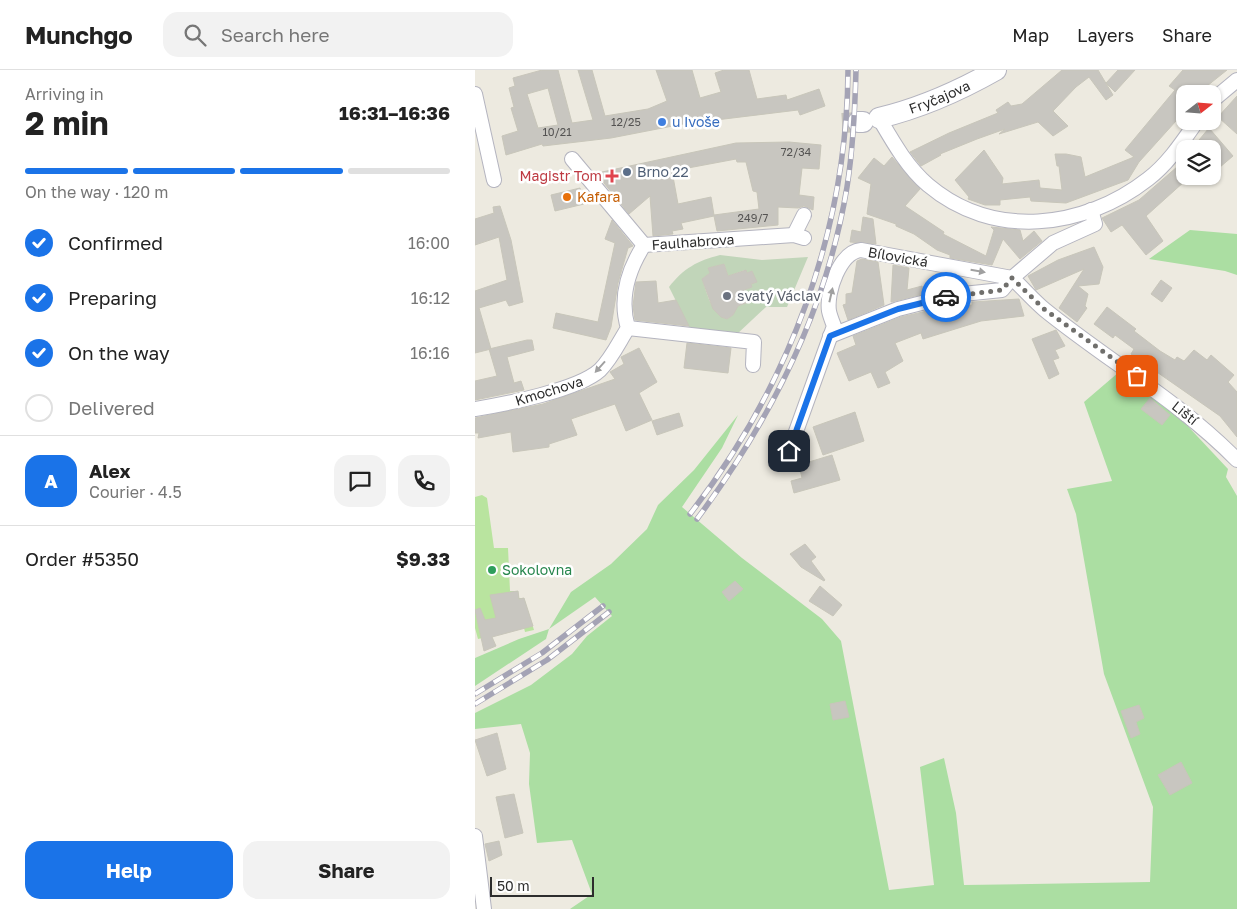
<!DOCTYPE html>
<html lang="en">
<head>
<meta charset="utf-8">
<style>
	:root { --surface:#fff; --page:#f2f2f2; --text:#222; --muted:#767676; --line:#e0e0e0; --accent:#1a73e8 }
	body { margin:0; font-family:"Golos Text",sans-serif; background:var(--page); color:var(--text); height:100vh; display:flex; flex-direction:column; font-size:19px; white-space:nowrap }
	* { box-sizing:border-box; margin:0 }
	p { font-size:16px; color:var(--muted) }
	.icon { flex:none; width:28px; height:28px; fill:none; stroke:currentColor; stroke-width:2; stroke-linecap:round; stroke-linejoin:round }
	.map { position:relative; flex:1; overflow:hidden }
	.panel { display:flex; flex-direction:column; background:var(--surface); width:475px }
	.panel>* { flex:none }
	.needle { width:32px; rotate:73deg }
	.fabs { position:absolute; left:701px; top:15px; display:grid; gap:10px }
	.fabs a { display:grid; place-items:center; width:45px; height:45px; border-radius:10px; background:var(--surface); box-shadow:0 1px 4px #0004; font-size:25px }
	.scale { position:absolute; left:15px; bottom:12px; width:104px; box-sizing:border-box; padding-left:5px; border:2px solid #2d2d2d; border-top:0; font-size:14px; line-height:18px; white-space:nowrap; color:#2d2d2d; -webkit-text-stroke:4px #fff; paint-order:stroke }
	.pin { position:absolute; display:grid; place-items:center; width:42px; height:42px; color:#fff; margin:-21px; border-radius:10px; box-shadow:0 2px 8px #0006 }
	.courier { position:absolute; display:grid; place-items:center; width:50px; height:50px; margin:-25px; border:4px solid #1a73e8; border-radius:50%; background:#fff; color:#222; box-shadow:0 1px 6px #0007 }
	.headline em { font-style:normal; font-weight:700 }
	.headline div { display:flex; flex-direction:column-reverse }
	.headline { display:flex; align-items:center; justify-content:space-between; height:85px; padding:0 25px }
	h1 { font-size:32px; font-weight:700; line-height:38px }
	.bar { display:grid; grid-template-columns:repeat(4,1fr); gap:8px 5px; align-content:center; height:60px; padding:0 25px }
	.bar i { height:6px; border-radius:4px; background:var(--line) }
	.bar .current { background:var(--accent) }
	.bar p { grid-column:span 4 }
	.line { display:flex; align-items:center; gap:12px; padding:0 25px; border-top:1px solid var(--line) }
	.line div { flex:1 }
	.round { display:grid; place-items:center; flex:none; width:52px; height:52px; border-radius:15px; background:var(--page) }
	ol { padding:0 25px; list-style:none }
	li { display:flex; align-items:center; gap:15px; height:55px }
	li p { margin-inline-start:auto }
	li .icon { padding:5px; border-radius:50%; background:var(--accent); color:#fff; stroke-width:4 }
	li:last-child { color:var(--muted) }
	li i { width:28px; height:28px; border:2px solid var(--line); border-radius:50% }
	.primary-button { display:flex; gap:10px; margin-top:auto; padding:10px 25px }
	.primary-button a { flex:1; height:58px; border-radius:15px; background:var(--accent); color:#fff; font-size:20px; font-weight:700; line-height:58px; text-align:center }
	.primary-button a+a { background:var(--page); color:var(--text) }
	header { display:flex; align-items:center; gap:30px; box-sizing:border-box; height:70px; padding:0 25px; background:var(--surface); border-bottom:1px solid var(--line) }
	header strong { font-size:24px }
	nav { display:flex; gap:28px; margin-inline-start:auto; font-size:18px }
	.search { width:350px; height:45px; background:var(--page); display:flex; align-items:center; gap:12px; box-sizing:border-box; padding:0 18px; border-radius:15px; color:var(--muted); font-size:19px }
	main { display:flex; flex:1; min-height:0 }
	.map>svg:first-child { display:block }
	.green { fill:#abdea2 }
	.cemetery { fill:#c1d5b9; fill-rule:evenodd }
	.pitch { fill:#b9e49f }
	.building { fill:#c8c6c0; stroke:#c8c6ba; fill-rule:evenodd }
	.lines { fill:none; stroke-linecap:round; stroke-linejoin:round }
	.secondary-tunnel { stroke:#c7c4bc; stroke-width:20; stroke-dasharray:20 10; stroke-linecap:butt }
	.street-casing { stroke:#b4b4bf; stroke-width:16 }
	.secondary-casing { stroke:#b4b4bf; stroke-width:22 }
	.street { stroke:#fff; stroke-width:14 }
	.secondary { stroke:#fff; stroke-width:20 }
	.rail-casing { stroke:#a4a3b5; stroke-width:5.5 }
	.rail { stroke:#fff; stroke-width:4; stroke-dasharray:11; stroke-linecap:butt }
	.oneway { fill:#a0a0a0 }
	.done { stroke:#706f6c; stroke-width:5; stroke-dasharray:0 9 }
	.route { stroke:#1a73e8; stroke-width:6 }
	.shop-dot { fill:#3f7fe0; stroke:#fff; stroke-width:2 }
	.service-dot { fill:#5c6f8a; stroke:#fff; stroke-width:2 }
	.health-dot { fill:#e0444e; stroke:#fff; stroke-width:2 }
	.food-dot { fill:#e8710a; stroke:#fff; stroke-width:2 }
	.worship-dot { fill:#6b7280; stroke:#fff; stroke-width:2 }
	.leisure-dot { fill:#2e9e5b; stroke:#fff; stroke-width:2 }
	.labels { text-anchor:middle; stroke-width:5; stroke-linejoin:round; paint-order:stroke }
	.number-label { font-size:11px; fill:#545352 }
	.street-label { font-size:14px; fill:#2d2d2d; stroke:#fff }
	.shop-label { font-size:14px; fill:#366cbe; stroke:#fff; text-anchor:start }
	.service-label { font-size:14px; fill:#4e5e75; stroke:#fff; text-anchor:start }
	.health-label { font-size:14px; fill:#be3a42; stroke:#fff; text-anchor:end }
	.food-label { font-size:14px; fill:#c56008; stroke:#fff; text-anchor:start }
	.worship-label { font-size:14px; fill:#5b616d; stroke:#fff; text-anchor:start }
	.leisure-label { font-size:14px; fill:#27864d; stroke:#fff; text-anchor:start }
</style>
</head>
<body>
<header>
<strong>Munchgo</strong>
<div class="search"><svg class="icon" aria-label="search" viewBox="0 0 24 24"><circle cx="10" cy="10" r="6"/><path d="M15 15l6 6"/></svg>Search here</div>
<nav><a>Map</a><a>Layers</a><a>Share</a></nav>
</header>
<main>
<section class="panel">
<div class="headline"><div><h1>2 min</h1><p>Arriving in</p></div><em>16:31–16:36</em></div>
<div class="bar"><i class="current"></i><i class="current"></i><i class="current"></i><i></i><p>On the way · 120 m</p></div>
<ol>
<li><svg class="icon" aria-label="check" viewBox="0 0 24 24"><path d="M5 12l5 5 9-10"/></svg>Confirmed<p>16:00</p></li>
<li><svg class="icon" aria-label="check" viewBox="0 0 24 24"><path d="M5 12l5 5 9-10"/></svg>Preparing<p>16:12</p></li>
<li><svg class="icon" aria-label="check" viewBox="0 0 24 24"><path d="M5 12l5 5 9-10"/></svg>On the way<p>16:16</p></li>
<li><i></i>Delivered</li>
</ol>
<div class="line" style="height:90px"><b class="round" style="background:var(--accent);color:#fff">A</b><div><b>Alex</b><p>Courier · 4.5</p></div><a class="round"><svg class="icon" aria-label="chat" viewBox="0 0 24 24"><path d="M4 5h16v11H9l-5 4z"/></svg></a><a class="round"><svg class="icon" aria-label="phone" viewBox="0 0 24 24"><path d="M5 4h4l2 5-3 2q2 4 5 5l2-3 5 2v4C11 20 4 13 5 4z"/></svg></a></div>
<div class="line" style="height:65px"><div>Order #5350</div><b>$9.33</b></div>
<div class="primary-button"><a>Help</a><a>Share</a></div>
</section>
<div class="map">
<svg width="762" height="839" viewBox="0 0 762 839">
	<rect width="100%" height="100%" fill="#edeae0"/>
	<g class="green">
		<path d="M715,160L762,164V205L750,201L674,189Z"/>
		<path d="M644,302L708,351L753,399L751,407L762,426V839H95L117,824L97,770L62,773L54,714L55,683L46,654L0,659V643L56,615L97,584L112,566L137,546L120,527L74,559L71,569L0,616V588L44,569L74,559L96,522L136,494L172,459L183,435L219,400L263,345L247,378L207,437L267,488L347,549L366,571L414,820L459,815L445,697L469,688L481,743L489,815L675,812L678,737L629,604L601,444L592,419L637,411L609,332Z"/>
	</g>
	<path class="cemetery" d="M245,185L287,190L333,187L312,237H291L261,265L215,259L194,217C209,198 222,191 245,185ZM249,194L253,206L270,200L272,203L277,201L281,212L276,214L277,217L269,220L274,232L261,237L258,245L252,249C236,245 232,222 227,209L235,203L233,198Z"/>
	<path class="pitch" d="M7,425L12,428L19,478H33L35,521H43L44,528H49L59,560L50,562L49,558L3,569L0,558V427Z"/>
	<g class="building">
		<path d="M67,0H83L97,53L118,50L103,0H117L130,46L173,39L192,31L181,0H217L225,28L246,22L240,3L249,0H274L282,29L311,25L312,30L344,19L350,36L325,45L323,40L208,54L136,68L68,76L67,74L31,85L27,66L43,61L36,38L39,37L34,18L40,16L38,8ZM73,18L83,55L63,58L52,24Z"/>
		<path d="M587,0H623L638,25L631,30L614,7L601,17L578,41L593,56L578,66L563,52L524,64L530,59L502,69L465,84L466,85L446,96L435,82L474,63L523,43L521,40L533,32L536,36L547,34Z"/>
		<path d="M643,0H660L640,22L631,13Z"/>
		<path d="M708,0H752L722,24H710V41L664,92L653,110L591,133L556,131L555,127L525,130V135H510L493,129L494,127L480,110L509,80L528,108L527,114L564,110L565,118L587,120L584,96H582L580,84H591L606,87L610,107L659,87L650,80L700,20L694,16Z"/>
		<path d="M762,26V64L743,47Z"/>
		<path d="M734,58L758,86L738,103V79H729L724,70Z"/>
		<path d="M314,72L346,75L344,99L327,98L324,125L339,127L338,140L329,136L323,138L303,137V155L242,161L239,146L206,153L208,159L197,161L198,164L178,166L175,126L154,144L129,113L127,102L261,73ZM261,89L262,92H271L278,121L282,122L284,139L239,145L236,127L203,134L197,101Z"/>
		<path d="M417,87L445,119L430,136L469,162L468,164L511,186L519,160L516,157L545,160L548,171L559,161L567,171L545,189L528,169L517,195L475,188V185L462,180L439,164L421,156V154L392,144L396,114L383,108L399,88L409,96Z"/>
		<path d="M710,90V111L671,146L688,171L671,185L647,155L636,162L627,148L664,130Z"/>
		<path d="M105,118L109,134L80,141L76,125Z"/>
		<path d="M25,136L36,170L48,232L34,236L31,230L4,238L16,279L0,283V221L32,210L24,167L0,175V149L19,143L18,137Z"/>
		<path d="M388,147L398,149L401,174L375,172L377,160L386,162Z"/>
		<path d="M137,150L158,176L153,178L143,213L136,257L131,270L78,258L81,243L123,252L140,173L130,169Z"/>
		<path d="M619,177L628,197L624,214L603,216L613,224L610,236L612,238L602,252L584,238L609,199L561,220L553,206L583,190Z"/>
		<path d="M387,189L403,192L409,235L373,250L368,235L371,234V224L377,223L382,191Z"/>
		<path d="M249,194L253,206L271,200L272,203L277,201L282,212L276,214L277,217L269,220L274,232L263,236L258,245L252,249L246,247L238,239L227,209L235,203L233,198Z"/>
		<path d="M418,195L434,198L432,220L447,216L448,224L416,232Z"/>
		<path d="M686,210L697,218L687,232L676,224Z"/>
		<path d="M181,211L183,233L201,230L214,256L160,250L158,236L161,212Z"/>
		<path d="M544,229L549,246L506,251L448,269L446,263L420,273L428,291L410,302L415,313L403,318L396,302L374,311L362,283L381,275L378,266L426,247L452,241V243L475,237L497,235V232Z"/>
		<path d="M632,237L661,259L659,261L685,281L700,290L702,287L709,291L719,280L732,290L736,285L759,305L753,312L762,322V367L745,346L656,284L659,279L640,265L638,268L619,254Z"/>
		<path d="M581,260L590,276L580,280L584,288L578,290L584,304L574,309L557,269Z"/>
		<path d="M52,270H57L59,280L32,287L39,313L46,311L49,320L0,330V311L22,306L14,279Z"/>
		<path d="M212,273L256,278L253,303L209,298Z"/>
		<path d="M164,278L182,312L164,323L177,350L151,361L140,334L96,349L102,365L74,374V377L38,382L36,362L3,368L4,363H0V348L68,334L140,309L135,302L149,294L146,287Z"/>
		<path d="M675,328L695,345L687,355L666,339Z"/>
		<path d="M380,342L389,371L348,385L338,357Z"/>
		<path d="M204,343L208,356L182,365L177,351Z"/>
		<path d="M357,385L365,410L319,423L316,411L327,408L324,395Z"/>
		<path d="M330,474L341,487L336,491L350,510L349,511L326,497L315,484Z"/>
		<path d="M260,511L268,519L254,531L247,522Z"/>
		<path d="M345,516L367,535L358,546L334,531Z"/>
		<path d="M43,521L44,529L49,528L58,556L17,567L21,576L9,581L0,540L5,538L10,550L21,548L15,525Z"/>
		<path d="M370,631L374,647L358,650L355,634Z"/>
		<path d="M664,635L669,648L661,652L665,664L656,668L646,641Z"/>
		<path d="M22,663L31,699L12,706L0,670Z"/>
		<path d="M706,692L717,713L695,725L683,705Z"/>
		<path d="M39,724L48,763L30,768L21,727Z"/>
		<path d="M24,771L27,785L14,791L10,774Z"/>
	</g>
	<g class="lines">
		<path class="secondary-tunnel" d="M367,53L383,52"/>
		<g class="street-casing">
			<g id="street">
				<path d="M0,24L19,110"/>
				<path d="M738,30L762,10"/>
				<path d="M404,48C418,72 432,97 453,115C518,170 609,159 673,109C693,94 708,71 722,51"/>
				<path d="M97,89L169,175"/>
				<path d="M319,165L329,145"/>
				<path d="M169,175L319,165L329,168"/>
				<path d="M537,208C548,218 558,230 570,240C633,291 704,331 762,390"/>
				<path d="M153,258L279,272L278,295"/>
				<path d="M355,266L423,239L478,225L527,220L537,208L578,173L620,154L616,140"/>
				<path d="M0,339C31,334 103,320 125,300C137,288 144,272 153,258C144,228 153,200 169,175"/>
				<path d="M314,381L359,256C357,251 355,246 354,241C351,222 365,182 386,180L537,208"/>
				<path d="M0,766L9,839"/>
			</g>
		</g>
		<g class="secondary-casing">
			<g id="secondary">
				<path id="s1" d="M404,48C446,38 484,21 521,0"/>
				<path d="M383,52H388"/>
			</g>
		</g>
		<use href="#street" class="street"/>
		<use href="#secondary" class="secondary"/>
		<g class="rail-casing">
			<g id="rail">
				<path d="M215,444C314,316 372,162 373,0"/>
				<path d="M222,449C295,351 352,239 372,117C378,79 380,39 381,0"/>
				<path d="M0,624L67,583L128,536"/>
				<path d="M0,634L72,590L134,542"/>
			</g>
		</g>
		<use href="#rail" class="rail"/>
	</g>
	<defs><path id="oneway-solid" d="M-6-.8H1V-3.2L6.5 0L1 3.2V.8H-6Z" transform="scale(1.25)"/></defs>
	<g class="oneway">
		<use href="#oneway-solid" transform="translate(503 201) rotate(10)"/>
		<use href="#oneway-solid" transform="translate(356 225) rotate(-77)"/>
		<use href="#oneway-solid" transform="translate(125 297) rotate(132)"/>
	</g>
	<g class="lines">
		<path class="done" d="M471,227L527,220L537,208L569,239L662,306"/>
		<path class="route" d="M314,381L355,266L423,239L471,227"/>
	</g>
	<circle class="shop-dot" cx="187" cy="52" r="5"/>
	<circle class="service-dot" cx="152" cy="102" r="5"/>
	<path class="health-dot" d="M134.5 98.5h5v5h5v5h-5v5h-5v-5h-5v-5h5z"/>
	<circle class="food-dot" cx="92" cy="127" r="5"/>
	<circle class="worship-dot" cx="252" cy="226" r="5"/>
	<circle class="leisure-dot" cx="17" cy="500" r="5"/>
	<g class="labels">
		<g class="number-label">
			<text x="151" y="56">12/25</text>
			<text x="82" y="66">10/21</text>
			<text x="321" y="86">72/34</text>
			<text x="278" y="152">249/7</text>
		</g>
		<g class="street-label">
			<text dy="5" stroke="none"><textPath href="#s1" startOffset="64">Fryčajova</textPath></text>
			<text transform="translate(218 172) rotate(-4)" y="5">Faulhabrova</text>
			<text transform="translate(423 187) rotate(10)" y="5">Bílovická</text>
			<text transform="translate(74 321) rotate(-17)" y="5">Kmochova</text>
			<text transform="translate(710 343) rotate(39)" y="5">Liští</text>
		</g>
		<g class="shop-label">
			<text x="197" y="57">u Ivoše</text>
		</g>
		<g class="service-label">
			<text x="162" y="107">Brno 22</text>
		</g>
		<g class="health-label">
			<text x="127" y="111">Magistr Tom</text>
		</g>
		<g class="food-label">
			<text x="102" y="132">Kafara</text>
		</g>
		<g class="worship-label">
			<text x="262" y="231">svatý Václav</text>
		</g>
		<g class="leisure-label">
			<text x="27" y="505">Sokolovna</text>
		</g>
	</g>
</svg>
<div class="fabs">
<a><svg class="needle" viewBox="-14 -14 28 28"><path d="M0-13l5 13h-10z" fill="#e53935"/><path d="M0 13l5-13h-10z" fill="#767676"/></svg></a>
<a><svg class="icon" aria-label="layers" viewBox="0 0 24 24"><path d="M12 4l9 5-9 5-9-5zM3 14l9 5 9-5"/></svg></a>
</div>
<div class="scale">50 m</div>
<div class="pin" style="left:662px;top:306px;background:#ea580c"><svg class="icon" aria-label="bag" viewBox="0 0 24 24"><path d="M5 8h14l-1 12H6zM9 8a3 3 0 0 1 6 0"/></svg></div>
<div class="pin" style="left:314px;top:381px;background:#1f2937"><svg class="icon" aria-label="home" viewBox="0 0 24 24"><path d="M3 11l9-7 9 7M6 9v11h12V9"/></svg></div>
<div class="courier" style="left:471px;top:227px"><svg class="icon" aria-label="car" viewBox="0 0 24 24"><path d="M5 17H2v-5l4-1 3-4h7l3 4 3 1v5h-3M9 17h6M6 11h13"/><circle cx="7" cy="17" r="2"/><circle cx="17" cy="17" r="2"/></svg></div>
</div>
</main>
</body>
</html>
